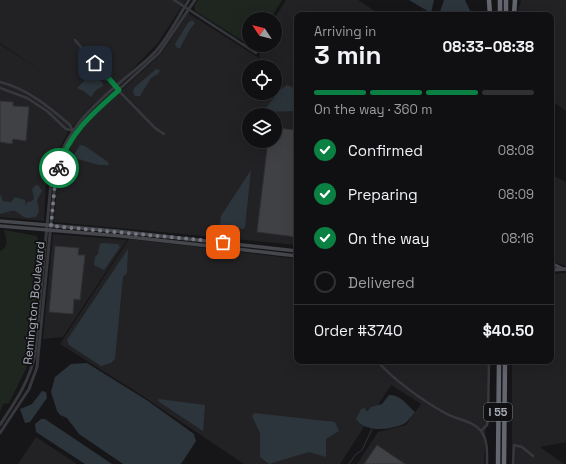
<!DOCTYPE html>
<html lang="en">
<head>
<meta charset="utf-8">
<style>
	:root { --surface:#101012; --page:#1e1e20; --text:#f1f3f6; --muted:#9c9d9f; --line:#303032; --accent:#0b8043 }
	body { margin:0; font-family:"Space Grotesk",sans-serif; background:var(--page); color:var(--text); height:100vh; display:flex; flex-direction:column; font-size:15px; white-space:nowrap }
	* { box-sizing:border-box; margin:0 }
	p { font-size:13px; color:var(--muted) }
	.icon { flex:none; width:22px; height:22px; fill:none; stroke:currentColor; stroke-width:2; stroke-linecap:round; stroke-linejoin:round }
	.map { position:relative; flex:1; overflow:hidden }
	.details { position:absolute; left:294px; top:12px; width:260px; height:352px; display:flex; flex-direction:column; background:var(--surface); border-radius:8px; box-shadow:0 4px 16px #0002,0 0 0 1px var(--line) }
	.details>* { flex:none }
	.needle { width:26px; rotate:305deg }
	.buttons { position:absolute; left:242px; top:12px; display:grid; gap:8px }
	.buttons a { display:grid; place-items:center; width:40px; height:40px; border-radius:50%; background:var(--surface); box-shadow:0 4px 16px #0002,0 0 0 1px var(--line); font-size:20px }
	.pin { position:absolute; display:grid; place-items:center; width:34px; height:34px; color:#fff; margin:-17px; border-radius:8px; box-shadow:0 2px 6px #0006 }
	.courier { position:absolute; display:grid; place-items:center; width:40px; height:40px; margin:-20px; border:3px solid #0b8043; border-radius:50%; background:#fff; color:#222; box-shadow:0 1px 5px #0007 }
	.summary em { font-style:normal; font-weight:800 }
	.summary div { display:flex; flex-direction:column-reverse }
	.summary { display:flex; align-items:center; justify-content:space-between; height:68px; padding:0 20px }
	h1 { font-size:26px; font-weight:800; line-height:30px }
	.bar { display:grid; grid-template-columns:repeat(4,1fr); gap:6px 4px; align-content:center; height:48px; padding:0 20px }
	.bar i { height:5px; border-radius:3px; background:var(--line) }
	.bar .current { background:var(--accent) }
	.bar p { grid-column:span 4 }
	.line { display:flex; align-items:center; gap:10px; padding:0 20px; border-top:1px solid var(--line) }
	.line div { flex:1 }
	ol { padding:0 20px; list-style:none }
	li { display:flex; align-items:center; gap:12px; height:44px }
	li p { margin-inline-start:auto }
	li .icon { padding:4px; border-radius:50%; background:var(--accent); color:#fff; stroke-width:4 }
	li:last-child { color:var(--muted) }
	li i { width:22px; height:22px; border:2px solid var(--line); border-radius:50% }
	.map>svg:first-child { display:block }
	.built { fill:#222225; fill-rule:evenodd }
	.green { fill:#1e261f }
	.water { fill:#2c353c }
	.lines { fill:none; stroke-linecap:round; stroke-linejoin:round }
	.stream { stroke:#2c353c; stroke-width:1 }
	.building { fill:#404145; stroke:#303034 }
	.minor { stroke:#37383d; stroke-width:2.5 }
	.tertiary { stroke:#37383d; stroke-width:3 }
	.secondary { stroke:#45474d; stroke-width:3.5 }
	.motorway { stroke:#63666e; stroke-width:4.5 }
	.done { stroke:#757880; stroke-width:4; stroke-dasharray:0 7.2 }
	.route { stroke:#0b8043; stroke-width:5 }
	.labels { text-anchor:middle; stroke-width:3.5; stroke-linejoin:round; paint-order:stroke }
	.shield { fill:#111113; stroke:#7b7e86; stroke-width:1 }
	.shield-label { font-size:11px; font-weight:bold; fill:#a8adb8 }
	.street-label { font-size:12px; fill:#a8adb8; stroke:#111113 }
</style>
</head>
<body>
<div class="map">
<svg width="566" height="464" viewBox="0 0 566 464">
	<rect width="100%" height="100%" fill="#161618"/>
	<g class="built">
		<path d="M0,0H186L158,43L124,78L91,106L68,132L57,153L46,185L44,221L0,217V44L50,77L0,43Z"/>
		<path d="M286,0H358L381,15H297V245L54,222L57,183L63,162L77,135L90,119L161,54L188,13L259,58L261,45H275L274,19ZM249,67H275V93H249ZM249,115H275V141H249Z"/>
		<path d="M521,0H566V111L551,100V15H517Z"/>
		<path d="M551,177H556L566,182V266L551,261Z"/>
		<path d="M53,234L127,240L63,337L43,339Z"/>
		<path d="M129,239L297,259V361H489L484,464H357L378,432L406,425L421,404L391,385L340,464H244L135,391L60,344Z"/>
		<path d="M566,273V442L540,447L564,464H512V361H551V274Z"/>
		<path d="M36,437L77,464H18Z"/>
	</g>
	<g class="green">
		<path d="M198,0H282L270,19H249V45H258L254,48L195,11L194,6Z"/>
		<path d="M4,230L37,236L40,251L33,335L30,337L27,367L9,403L3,404L0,412V251C10,246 6,239 4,230Z"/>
	</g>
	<g class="water">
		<path d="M409,0H434L431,13Z"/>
		<path d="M444,0H465L472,15H439Z"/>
		<path d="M192,20L195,23L190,29L180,48H177L175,44L188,23Z"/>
		<path d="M156,69L160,70L158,74L151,78L140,96H135L133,92L134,88Z"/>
		<path d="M92,73L103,83V86L96,90L91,97L85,92L77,88Z"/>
		<path d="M287,85L297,89V111L263,112L280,90Z"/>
		<path d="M80,145L85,146L108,162L109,165H99L74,158V155Z"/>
		<path d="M251,170L245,227L243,229L220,225L221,216Z"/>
		<path d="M36,185H38L42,191L37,200L39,211L36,217L26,218C11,209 18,209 0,214V194L3,201L11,202L15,197L25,200L26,207L27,202H30L34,199L32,189Z"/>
		<path d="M102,243L118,244L120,247L104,270L94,265L95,257L98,254L100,244Z"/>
		<path d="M128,249L127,273L123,277L115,359L111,363L101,366L69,345L67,340Z"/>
		<path d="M87,363L148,401L194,434L196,441L181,464H123L79,434L67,418L60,415L57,411L51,392L55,377L71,364Z"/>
		<path d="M42,391L46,392L47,398L30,422L25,423L20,409L32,404Z"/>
		<path d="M389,395C400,394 407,405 415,412C412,416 408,421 404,424C389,430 366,433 356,419L361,409L365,408L367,412L371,407L382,404Z"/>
		<path d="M159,399L205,405L203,431L158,401Z"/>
		<path d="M254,413L335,422L339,431L326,439V457L309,452L269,464L260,457V433L252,416Z"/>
		<path d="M41,419H45L112,464H85L36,432L35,424Z"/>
	</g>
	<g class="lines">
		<path class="stream" d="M349,464L355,455L362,450L372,429"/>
	</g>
	<g class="building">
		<path d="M0,101L13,102V106L29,107L26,141L13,139L12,144L0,142Z"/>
		<path d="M275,128L297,130L296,237L257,232L268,141H275Z"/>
		<path d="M55,246L79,248L78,255H85L80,300L74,299L73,314L49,312Z"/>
		<path d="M377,445L405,464H364Z"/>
	</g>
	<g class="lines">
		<g class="minor">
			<path d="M174,0L256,53"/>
			<path d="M75,40L115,87L155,128L164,134"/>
			<path d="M0,82C28,89 49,107 70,125L72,129"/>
			<path d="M0,88L27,98L47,111L66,129L75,131"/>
			<path d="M377,361C394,380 423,401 445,413C457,420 472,420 481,431C488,440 487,453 487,464"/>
			<path d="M481,431L487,425L488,418L489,361"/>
			<path d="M513,464L514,445L522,447L533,456"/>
		</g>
		<g class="tertiary">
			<path d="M0,425C15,402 29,382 35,355L51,183C62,135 85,112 122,81C133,71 146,62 156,51C169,36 178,17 189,0"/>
			<path d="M0,433L29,389L37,367L55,183L68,145L76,132L93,113L159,53L195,0"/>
		</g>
		<g class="secondary">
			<path d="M0,221L116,231L297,251"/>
			<path d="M0,226L121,236L297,256"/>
			<path d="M551,263L563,269"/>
			<path d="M551,270L566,269"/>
		</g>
		<g class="motorway">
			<path d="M489,0L490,15"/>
			<path d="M500,15V0"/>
			<path d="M506,15V0"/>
			<path d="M514,15L515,0"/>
			<path d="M498,464L499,361"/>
			<path d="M504,464L505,361"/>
		</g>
	</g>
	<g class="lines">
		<path class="done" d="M59,168L55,183L51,226L223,242"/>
		<path class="route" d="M59,168C68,134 94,112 119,90L95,63"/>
	</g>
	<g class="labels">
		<rect class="shield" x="484" y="403" width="28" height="18" rx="3"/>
		<g class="shield-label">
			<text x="498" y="416">I 55</text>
		</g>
		<g class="street-label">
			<text transform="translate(34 303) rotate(-84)" y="4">Remington Boulevard</text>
		</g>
	</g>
</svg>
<div class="buttons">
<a><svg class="needle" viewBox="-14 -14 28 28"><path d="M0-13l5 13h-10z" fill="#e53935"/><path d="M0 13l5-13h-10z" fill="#9c9d9f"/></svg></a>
<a><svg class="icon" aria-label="locate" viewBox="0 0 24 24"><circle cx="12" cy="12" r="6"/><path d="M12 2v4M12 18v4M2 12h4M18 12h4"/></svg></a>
<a><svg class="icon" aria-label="layers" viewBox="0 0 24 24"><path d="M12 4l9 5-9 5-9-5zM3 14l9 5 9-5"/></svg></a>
</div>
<div class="pin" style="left:223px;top:242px;background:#ea580c"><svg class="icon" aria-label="bag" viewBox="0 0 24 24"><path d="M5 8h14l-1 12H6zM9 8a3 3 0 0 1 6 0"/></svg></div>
<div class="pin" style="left:95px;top:63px;background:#1f2937"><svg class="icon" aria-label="home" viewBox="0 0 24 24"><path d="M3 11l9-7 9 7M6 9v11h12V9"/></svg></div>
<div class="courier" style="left:59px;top:168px"><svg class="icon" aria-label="bike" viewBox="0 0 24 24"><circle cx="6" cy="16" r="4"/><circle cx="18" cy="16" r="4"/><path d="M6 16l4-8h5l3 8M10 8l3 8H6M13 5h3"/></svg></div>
<section class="details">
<div class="summary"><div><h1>3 min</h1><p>Arriving in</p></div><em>08:33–08:38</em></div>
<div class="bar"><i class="current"></i><i class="current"></i><i class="current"></i><i></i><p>On the way · 360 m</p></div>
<ol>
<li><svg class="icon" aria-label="check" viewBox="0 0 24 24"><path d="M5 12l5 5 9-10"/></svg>Confirmed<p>08:08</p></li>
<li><svg class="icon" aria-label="check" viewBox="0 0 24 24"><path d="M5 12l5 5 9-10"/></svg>Preparing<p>08:09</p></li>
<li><svg class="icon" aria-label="check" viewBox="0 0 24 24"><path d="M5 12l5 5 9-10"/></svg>On the way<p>08:16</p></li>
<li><i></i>Delivered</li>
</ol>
<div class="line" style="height:52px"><div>Order #3740</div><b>$40.50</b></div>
</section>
</div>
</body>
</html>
